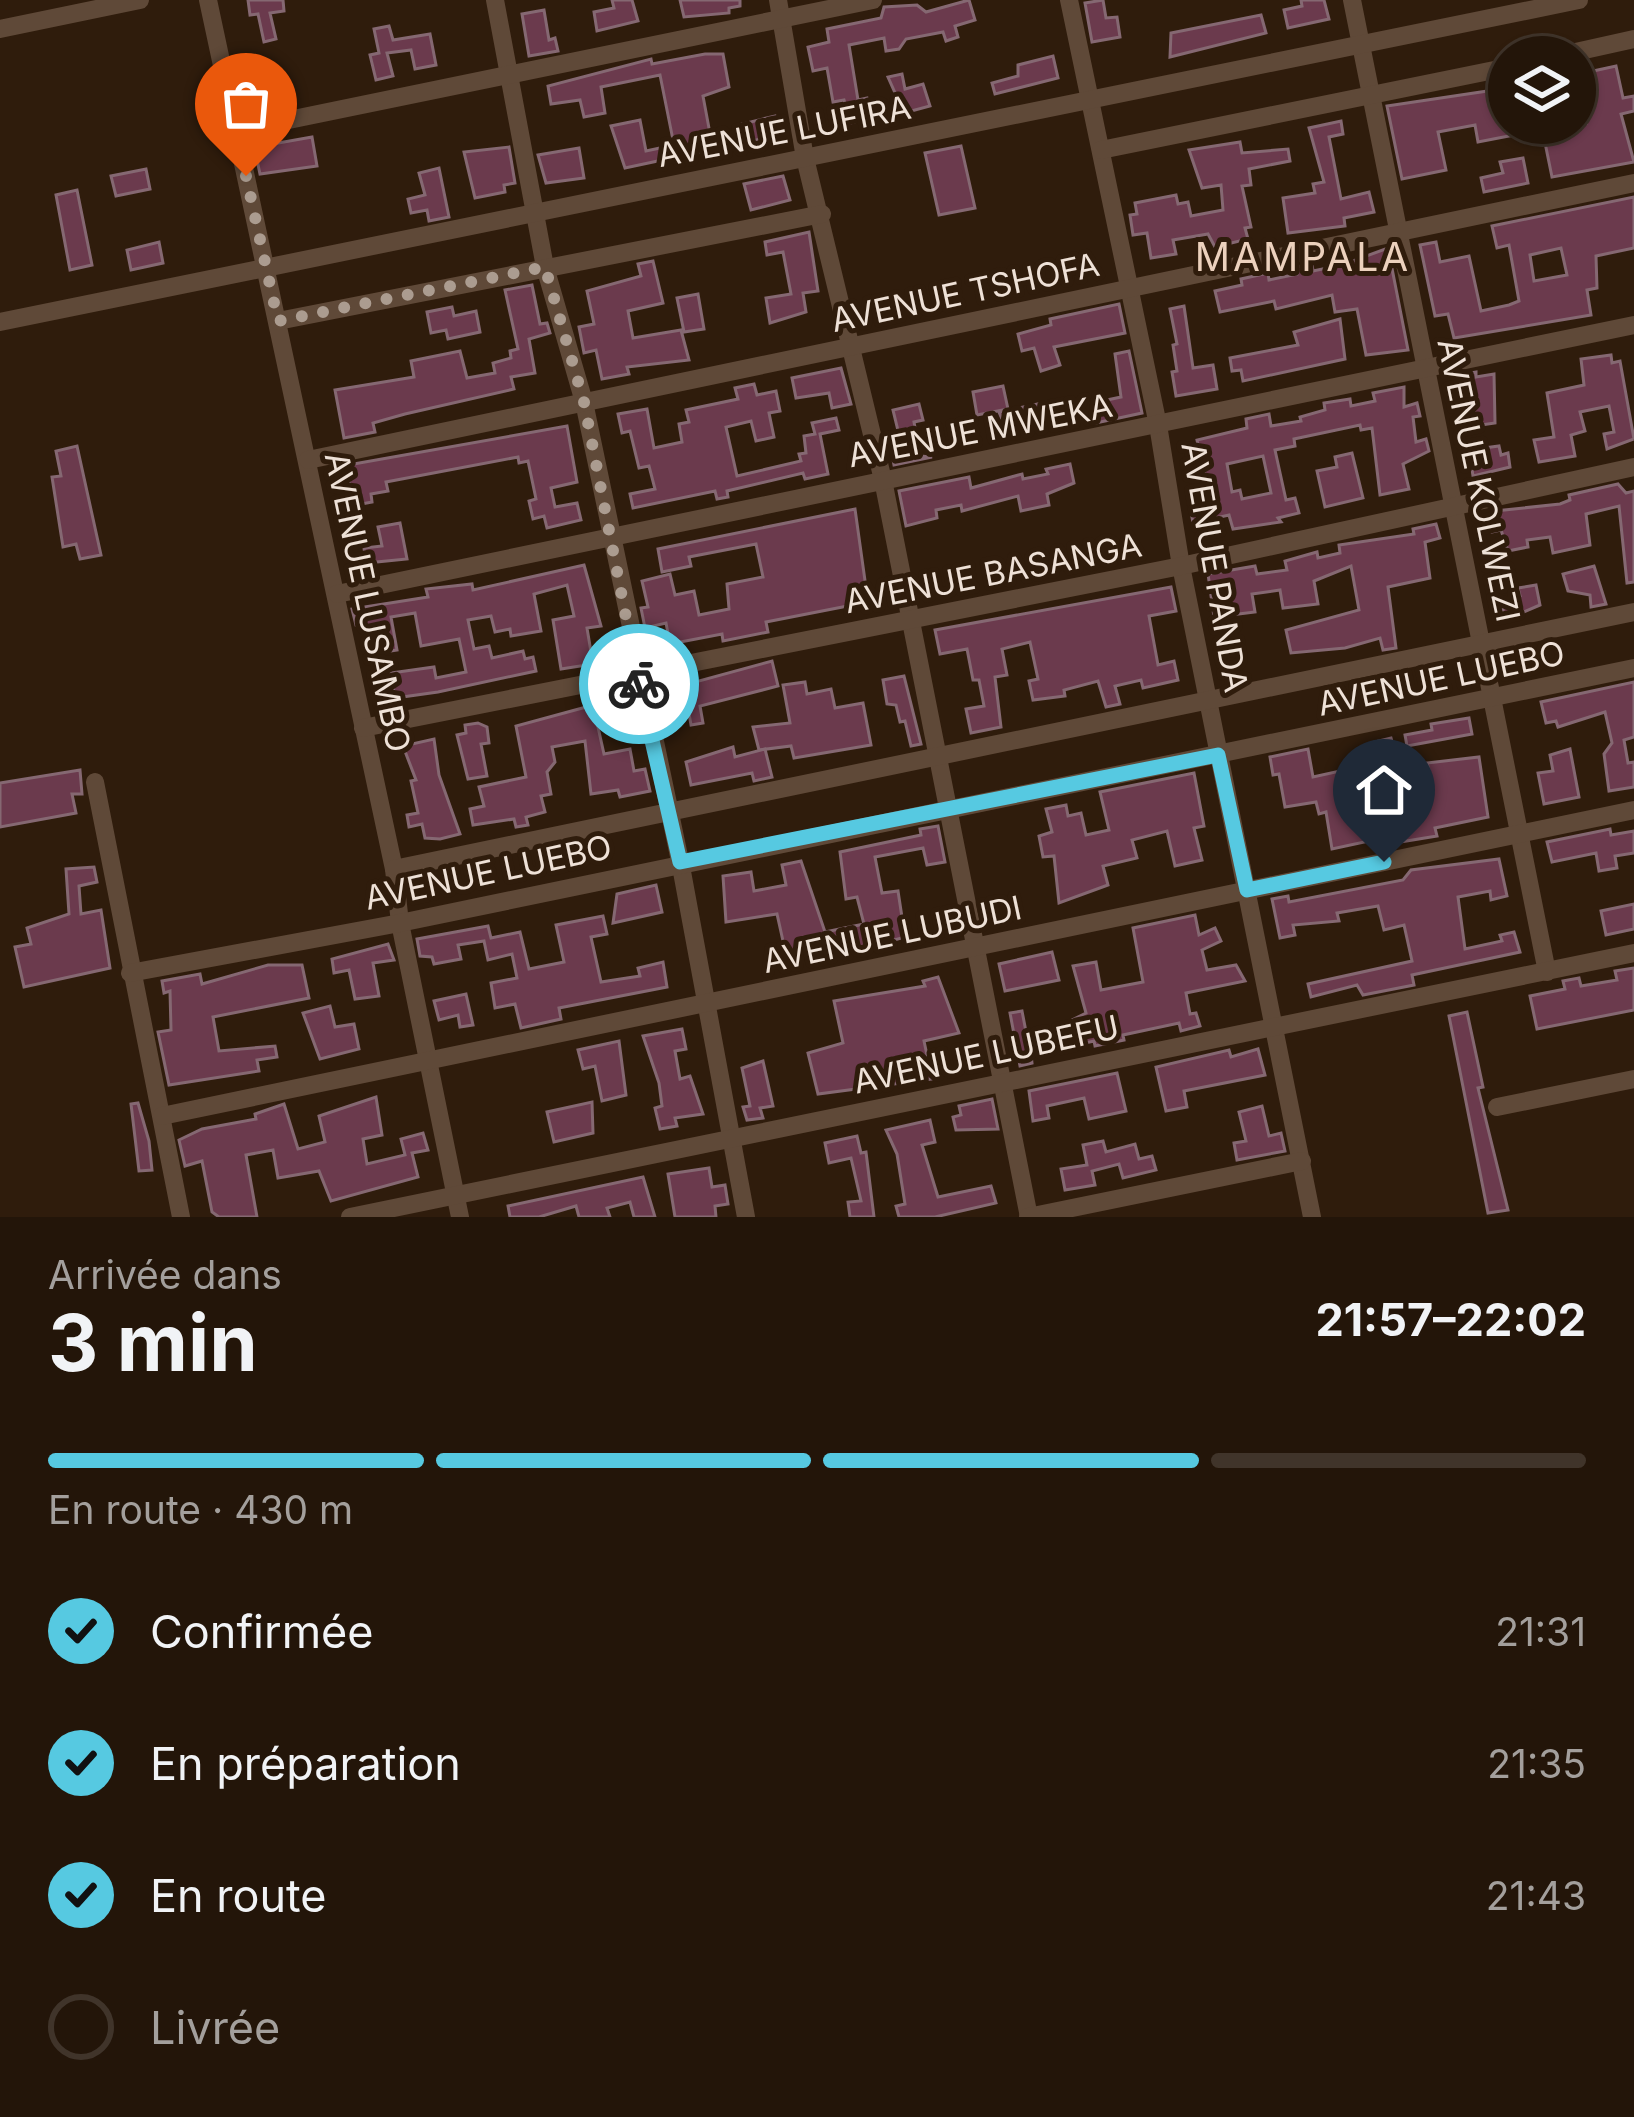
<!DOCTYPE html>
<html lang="fr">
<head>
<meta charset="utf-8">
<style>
	:root { --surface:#231509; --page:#2f2217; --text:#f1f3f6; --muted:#a39f9c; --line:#40342a; --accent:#56c9e1 }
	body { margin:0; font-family:Inter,sans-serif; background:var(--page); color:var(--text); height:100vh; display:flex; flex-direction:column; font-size:45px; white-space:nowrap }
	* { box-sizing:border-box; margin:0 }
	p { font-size:39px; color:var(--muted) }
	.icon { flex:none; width:66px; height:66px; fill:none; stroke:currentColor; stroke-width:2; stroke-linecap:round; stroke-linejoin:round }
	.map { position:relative; height:1217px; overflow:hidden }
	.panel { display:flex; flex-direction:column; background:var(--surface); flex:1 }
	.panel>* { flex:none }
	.buttons { position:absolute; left:1488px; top:36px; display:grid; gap:24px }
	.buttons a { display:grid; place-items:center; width:108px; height:108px; border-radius:50%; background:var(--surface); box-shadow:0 3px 9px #0004,0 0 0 3px var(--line); font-size:60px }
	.pin { position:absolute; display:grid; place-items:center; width:102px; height:102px; color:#fff; margin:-123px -51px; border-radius:50% 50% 50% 0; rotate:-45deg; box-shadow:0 0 12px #0007 }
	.pin .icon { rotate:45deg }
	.courier { position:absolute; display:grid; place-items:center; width:120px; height:120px; margin:-60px; border:9px solid #56c9e1; border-radius:50%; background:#fff; color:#222; box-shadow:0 3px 15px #0007 }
	.headline em { font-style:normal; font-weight:700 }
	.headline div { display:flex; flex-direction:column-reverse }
	.headline { display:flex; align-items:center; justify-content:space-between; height:204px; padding:0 48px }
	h1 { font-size:78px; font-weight:700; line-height:90px }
	.bar { display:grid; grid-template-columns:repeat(4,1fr); gap:18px 12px; align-content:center; height:144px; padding:0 48px }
	.bar i { height:15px; border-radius:9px; background:var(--line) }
	.bar .on { background:var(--accent) }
	.bar p { grid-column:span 4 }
	ol { padding:0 48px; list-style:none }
	li { display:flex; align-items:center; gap:36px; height:132px }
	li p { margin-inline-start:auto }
	li .icon { padding:12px; border-radius:50%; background:var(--accent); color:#111; stroke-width:4 }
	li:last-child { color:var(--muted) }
	li i { width:66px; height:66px; border:6px solid var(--line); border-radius:50% }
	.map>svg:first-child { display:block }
	.building { fill:#6b3a4d; stroke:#856872; stroke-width:3; fill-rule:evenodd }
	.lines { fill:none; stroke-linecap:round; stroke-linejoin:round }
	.street { stroke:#5f4938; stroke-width:18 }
	.done { stroke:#ab9c90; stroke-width:12; stroke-dasharray:0 21.6 }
	.route { stroke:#56c9e1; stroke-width:15 }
	.labels { text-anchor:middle; stroke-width:10; stroke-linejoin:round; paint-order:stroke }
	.street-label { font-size:33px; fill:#eee1d7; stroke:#2f1c0c }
	.quarter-label { font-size:39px; letter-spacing:3px; fill:#ecd1bd; stroke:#2f1c0c }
</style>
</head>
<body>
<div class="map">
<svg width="1634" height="1217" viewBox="0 0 1634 1217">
	<rect width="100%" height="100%" fill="#2f1c0c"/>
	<g class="building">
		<path d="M248,0H283L284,11L270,13L276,39L264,42L258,14L250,15Z"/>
		<path d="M612,0H632L638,21L597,31L594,12L614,8Z"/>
		<path d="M680,0H740V6L729,8V13L684,17Z"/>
		<path d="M969,0L975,20L955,26L958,37L946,41L943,32L906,39L899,49L886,51L884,38L849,45L858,100L867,98L872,117L851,123L844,100L833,102L827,68L813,71L808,47L829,42L827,29L881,18L884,7L917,5L926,12Z"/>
		<path d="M1103,0L1106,18L1117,17L1120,37L1092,42L1085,3Z"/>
		<path d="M1301,0H1324L1329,19L1288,28L1284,10L1302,6Z"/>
		<path d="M544,10L549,40L555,38L558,51L529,56L522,14Z"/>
		<path d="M1261,15L1266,33L1170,57L1171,33Z"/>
		<path d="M389,26L393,40L430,34L436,65L415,69L411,50L387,53L393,76L376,80L370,55L379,53L374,29Z"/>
		<path d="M705,54H723L729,87L703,96L711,139L741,133L738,125L775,116L780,135L625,168L611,126L640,120L646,151L674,145L660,75L601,87L605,113L584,117L580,100L551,104L548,86L651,59L652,64Z"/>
		<path d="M1053,56L1058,78L995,94L992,83L1018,76V65Z"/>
		<path d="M1616,66L1623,98L1634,96V111L1621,114L1634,162L1552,177L1541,123H1586L1575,75Z"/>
		<path d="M902,74L905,89L923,84L930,106L904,113L888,77Z"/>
		<path d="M1501,89L1503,100L1509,98V123H1516L1519,134L1478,142L1475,125L1438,132L1446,170L1402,179L1387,106Z"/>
		<path d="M1341,121L1343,134L1329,137L1341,199L1369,192L1374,212L1344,218L1345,226L1288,233L1283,198L1315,193L1313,184L1324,182L1309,128Z"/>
		<path d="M312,137L317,166L260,174L253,141L266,139L267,145Z"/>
		<path d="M1240,142L1242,153L1288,149L1290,161L1249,169L1251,185L1242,186L1251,227L1245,228L1248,239L1215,247L1208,234L1173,240L1176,254L1151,258L1147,233L1133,235L1130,215L1137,214L1135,203L1176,195L1178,204L1188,202L1191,216L1223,210L1221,185L1202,188L1189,150Z"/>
		<path d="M961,146L975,208L939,215L925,153Z"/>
		<path d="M509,147L515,183L504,185L505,192L475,198L464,152Z"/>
		<path d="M579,148L584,178L546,183L538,155Z"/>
		<path d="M1523,158L1528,183L1484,192L1481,178L1503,173L1500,162Z"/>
		<path d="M439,168L449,217L429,221L427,210L411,213L408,199L425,195L419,173Z"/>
		<path d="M146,169L150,189L116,196L111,176Z"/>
		<path d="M783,176L790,200L751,210L744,184Z"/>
		<path d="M77,190L92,265L70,270L56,195Z"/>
		<path d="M1634,197V248L1596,256L1597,288L1587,290L1591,315L1454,338L1448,314L1435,316L1420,245L1436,242L1440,262L1469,256L1481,311L1509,305L1519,301L1509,245L1497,248L1492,226ZM1561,248L1567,275L1534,281L1530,255Z"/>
		<path d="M809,232L818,291L803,293L806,312L770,323L766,298L791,294L783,252L767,255L765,242Z"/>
		<path d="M159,242L163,263L131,270L127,250Z"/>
		<path d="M1388,248L1408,350L1366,355L1357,309L1335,312L1332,295L1276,309L1274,301L1220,312L1215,291L1242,285L1241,279L1268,273L1269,280L1297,274L1296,267L1312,264L1313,271L1342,265Z"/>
		<path d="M653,261L663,303L628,311L633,338L681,330L689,360L627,367L629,374L602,379L596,350L584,353L579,327L594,324L587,291L641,276L638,264Z"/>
		<path d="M532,285L540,324L547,323L550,333L529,339L535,373L511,377L514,389L405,414L373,423L375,432L344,438L335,390L414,377L411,361L460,351L467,378L495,373L493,363L511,358L510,351L518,349L505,290Z"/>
		<path d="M698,294L704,329L684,332L677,298Z"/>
		<path d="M1119,304L1125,333L1054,347L1060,365L1041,371L1034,348L1022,351L1018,334L1051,325L1050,319Z"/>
		<path d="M1184,306L1193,368L1213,365L1217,389L1176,396L1172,372L1177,371L1173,345L1177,344L1170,309Z"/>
		<path d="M452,307L454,316L476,311L480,332L448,339L446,330L431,333L427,312Z"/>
		<path d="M1340,319L1345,359L1243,381L1241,370L1232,371L1230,358L1298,345L1294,332Z"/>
		<path d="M1129,351L1142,413L1096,423L1093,403L1121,397L1115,354Z"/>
		<path d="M1611,355L1612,363L1620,361L1634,439L1607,449L1604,434L1614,432L1609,406L1580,412L1585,431L1571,435L1575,456L1539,462L1534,440L1554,437L1547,393L1584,385L1581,359Z"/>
		<path d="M841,368L851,404L832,408L829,393L796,398L792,378Z"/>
		<path d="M1476,372V377L1494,374L1495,423L1467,427L1459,375Z"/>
		<path d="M754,384L757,395L776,391L780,411L769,413L774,437L756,441L751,421L726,427L737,476L801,461L799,454L806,453L804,436L815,434L812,423L836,418L839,430L820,434L828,474L805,479L803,473L727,491L728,497L717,499L715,491L633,508L630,494L655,489L649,466L639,468L630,431L622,433L618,414L647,409L654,448L682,442L679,424L689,422L686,410L738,399L735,388Z"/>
		<path d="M1003,386L1008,409L977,415L973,392Z"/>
		<path d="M1404,387V407L1417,403L1420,416L1413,417L1416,442L1426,439L1429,451L1403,464L1409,489L1380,495L1372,428L1361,430L1360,425L1294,439L1295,446L1275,450L1286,500L1295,498L1299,513L1278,518L1281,522L1233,529L1229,515L1193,523L1190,506L1203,503L1197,474L1204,472L1197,440L1247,428L1246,419L1269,414L1271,426L1301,421L1300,417L1325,410L1324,403L1350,399L1351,406L1375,401L1373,393ZM1263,456L1271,493L1242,499L1240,490L1232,492L1227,464Z"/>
		<path d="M1047,402L1051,421L1007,431L999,412Z"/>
		<path d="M919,404L923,420L914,422L920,456L932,457L894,465L891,449L902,447L893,410Z"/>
		<path d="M567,426L577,482L551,488L555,507L577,503L581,520L547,528L544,516L533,519L529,501L536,499L528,461L519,463L518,457L386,482L388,491L371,494L372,502L351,506L348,465Z"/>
		<path d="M77,446L101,555L80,559L76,544L63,547L52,477L61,476L56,451Z"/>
		<path d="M1499,446L1501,455L1508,453L1510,467L1473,476L1469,450Z"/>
		<path d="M1352,453L1363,498L1325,507L1317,471L1337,467L1335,457Z"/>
		<path d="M1070,464L1074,483L1047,494L1049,505L1021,511L1018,496L962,511L961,505L936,510L937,518L906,526L899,491L969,477L971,488L1022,474L1023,479L1048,474L1046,469Z"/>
		<path d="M1618,484L1626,493L1634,491V582L1627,583L1619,506L1586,514L1590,545L1553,553L1550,537L1527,540L1528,547L1508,551L1501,530L1492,532L1489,518L1495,511L1560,504L1570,500L1569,495Z"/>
		<path d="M855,509L868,602L766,622L768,632L723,641L722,634L670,644L666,623L645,628L641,608L648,607L642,581L670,574L675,595L694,591L699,615L729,609L727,584L763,577L756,544L689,557L691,566L662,572L658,549Z"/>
		<path d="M400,523L407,559L366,563L364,548L382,546L378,527Z"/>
		<path d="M1436,524L1440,538L1425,542L1430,578L1388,587L1396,648L1383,650L1380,638L1345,648L1291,653L1286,630L1359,610L1351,566L1314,581L1318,604L1283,608L1280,590L1252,594L1255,612L1214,617L1208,574L1255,566L1257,574L1287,570L1285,561L1317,552L1318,558L1340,553L1339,545L1414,534L1413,529Z"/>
		<path d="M584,565L601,626L587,628L593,664L561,669L553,620L574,616L567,585L534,594L541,631L511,636L510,629L495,632L491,616L468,620L474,649L489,646L492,658L523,651L525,659L533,657L536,671L438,692L395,698L391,673L434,667L436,678L466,672L459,639L421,646L415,613L391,617L397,650L384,652L379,626L356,625L352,609L428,597L426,589L472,584L473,590Z"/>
		<path d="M1594,566L1606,604L1591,607L1590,595L1568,591L1563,574Z"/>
		<path d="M1536,585L1540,605L1503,621V600L1520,596L1518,588Z"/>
		<path d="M1171,587L1176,611L1149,616L1158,665L1174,661L1178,680L1143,688L1141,680L1115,686L1120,704L1106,707L1098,681L1064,690L1065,696L1033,700L1029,681L1038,679L1030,642L1002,649L1007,675L995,677L1001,727L971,733L966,709L984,706L979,680H973L967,649L940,654L935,630Z"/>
		<path d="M772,661L778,686L700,706L703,723L691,725L684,685Z"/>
		<path d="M904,676L921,744L911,746L905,721L900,722L896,705L887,704L883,680Z"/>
		<path d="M805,682L807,694L831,689L835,708L863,703L871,745L794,758L791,746L759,750L753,727L790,723L783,685Z"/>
		<path d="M1634,682V737L1624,740L1628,763L1634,762V787L1609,791L1604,754L1612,743L1605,712L1558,727L1556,721L1546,723L1541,702Z"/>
		<path d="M601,703L603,717L596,718L604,754L630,749L634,771L645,769L650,791L620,797L618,790L591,794L585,741L552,747L555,762L547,772L551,794L541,796L545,812L526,817L528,825L516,827L514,819L473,825L470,809L484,806L479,787L526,777L516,726Z"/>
		<path d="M1469,718L1472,734L1407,746L1405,735L1432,730L1431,724Z"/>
		<path d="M478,723L487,727L489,743L481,744L487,776L468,779L457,735L466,733L465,725Z"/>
		<path d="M1391,738L1405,787L1432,781L1427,763L1479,757L1488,817L1435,828L1437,836L1394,843L1392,836L1332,849L1326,812L1319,814L1316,802L1285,807L1279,774L1273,775L1270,757L1308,749L1313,777L1340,771L1342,780L1378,773L1375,742Z"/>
		<path d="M434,739L439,775L460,834L440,839L425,838L422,824L409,827L407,815L418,813L411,781L416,780L403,746Z"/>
		<path d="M733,747L735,757L765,749L772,777L754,781L752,773L691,785L686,762Z"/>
		<path d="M1570,749L1579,797L1544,804L1538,773L1553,771L1550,755Z"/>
		<path d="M80,770L82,794H72L76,813L0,827V783Z"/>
		<path d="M1194,773L1204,826L1194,828L1202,860L1175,866L1167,831L1132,840L1137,858L1103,866L1108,885L1059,903L1054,856L1043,857L1039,836L1052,832L1046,809L1066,805L1068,816L1081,813L1086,835L1109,830L1100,792Z"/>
		<path d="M938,826L945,862L927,865L923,848L875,857L882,893L898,891L905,937L846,954L845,947L787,959L777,914L726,922L723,876L751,872L754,891L786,885L782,865L801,861L825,932L864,924L857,897L846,899L840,852L921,835L920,829Z"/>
		<path d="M1610,829L1611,835L1634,831V853L1615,856L1617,868L1599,871L1596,853L1552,862L1547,842Z"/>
		<path d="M1499,859L1507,896L1491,900L1490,891L1458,897L1465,949L1502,941L1500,935L1514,932L1520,952L1412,975L1414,985L1363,995L1357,985L1311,997L1308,984L1412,961L1404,925L1384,930L1378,906L1337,913L1339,921L1293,925L1295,935L1280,938L1272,899L1288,896L1289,902L1403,880L1411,870Z"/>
		<path d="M94,867L97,882L79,886L81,914L101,910L110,968L24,987L15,947L31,944L27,928L69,914L66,869Z"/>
		<path d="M656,885L662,912L613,923L617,894Z"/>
		<path d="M1634,904V929L1606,935L1601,911Z"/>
		<path d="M1195,915L1199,935L1215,928L1221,941L1202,950L1207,970L1236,965L1245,981L1186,993L1190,1014L1196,1013L1200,1026L1181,1031L1179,1023L1123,1035L1124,1040L1095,1046L1094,1041L1031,1055L1032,1063L1020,1066L1010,1013L1022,1011L1028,1042L1072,1032L1070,1021L1086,1013L1073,966L1096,962L1101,990L1143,982L1133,928Z"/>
		<path d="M603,916L607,934L591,937L601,982L640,976L638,968L663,962L667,987L559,1008L561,1019L521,1028L515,1004L495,1008L491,983L517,978L512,954L488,960L484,941L458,945L461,959L434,964L432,957L420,956L417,939L488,926L491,938L520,932L529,969L564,962L556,925Z"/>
		<path d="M388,944L394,960L373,963L379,996L355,999L349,970L334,973L332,959Z"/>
		<path d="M1052,952L1059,980L1005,991L999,964Z"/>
		<path d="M268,965H302L309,998L213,1017L219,1051L275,1046L277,1057L257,1060L259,1071L169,1085L158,1032L171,1030L170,991L164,993L162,981L200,974L202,984Z"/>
		<path d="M1634,968V1010L1537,1029L1530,996L1565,989L1563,981L1579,978L1581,986L1617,980L1615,971Z"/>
		<path d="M938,977L959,1033L924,1041L932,1079L818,1094L808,1053L843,1043L834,1001L925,986L923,981Z"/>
		<path d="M466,994L473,1025L460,1027L458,1015L439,1020L434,1001Z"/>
		<path d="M330,1006L335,1027L354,1024L359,1049L320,1059L303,1013Z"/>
		<path d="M1467,1012L1483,1087L1478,1088L1508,1210L1488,1213L1449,1016Z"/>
		<path d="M682,1029L686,1049L675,1051L680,1079L690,1076L703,1114L675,1118L677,1126L660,1129L655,1108L662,1106L659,1083L643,1036Z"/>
		<path d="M619,1041L626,1095L602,1101L595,1066L583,1069L578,1050Z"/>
		<path d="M1258,1049L1265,1075L1184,1091L1187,1107L1166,1111L1156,1067L1229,1050L1231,1057Z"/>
		<path d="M763,1061L773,1106L760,1108L763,1118L747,1120L743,1107L750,1106L742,1068Z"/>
		<path d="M1117,1073L1126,1111L1089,1119L1084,1098L1047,1106L1049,1118L1033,1121L1029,1091Z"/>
		<path d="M376,1097L382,1135L363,1139L367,1164L405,1155L401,1139L423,1133L428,1150L412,1153L418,1177L331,1201L319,1171L278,1178L273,1150L246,1155L257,1217H219L212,1212L202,1161L185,1166L179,1140L202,1129L256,1119L255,1114L284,1104L298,1149L325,1142L319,1116Z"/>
		<path d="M992,1099L998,1129L956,1130L953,1117L961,1115L959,1106Z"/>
		<path d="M592,1102L593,1133L554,1142L547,1112Z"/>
		<path d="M138,1103L149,1141L152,1170L139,1171L131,1104Z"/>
		<path d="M1262,1106L1269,1136L1281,1133L1285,1151L1237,1160L1234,1143L1246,1141L1239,1112Z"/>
		<path d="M930,1120L935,1142L922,1145L938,1197L991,1186L996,1203L935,1217H899L896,1206L905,1204L897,1154L886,1130Z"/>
		<path d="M857,1136L861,1153L866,1152L874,1217H850L848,1202L861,1201L851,1158L829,1163L825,1143Z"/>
		<path d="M1103,1141L1106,1152L1135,1144L1139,1159L1152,1156L1156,1170L1123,1178L1119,1164L1092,1171L1095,1185L1065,1190L1061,1169L1087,1165L1083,1145Z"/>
		<path d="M709,1168L712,1187L725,1185L728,1204L715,1206L716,1217H675L668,1174Z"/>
		<path d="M643,1177L655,1217H634L630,1202L607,1208L610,1217H579L576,1206L539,1217H510L508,1206Z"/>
	</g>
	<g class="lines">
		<g class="street">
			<path d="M208,0L394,869L400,923L460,1217"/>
			<path d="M495,0L545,267L584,402L680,861L746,1217"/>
			<path d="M778,0L805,158L883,480L1029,1217"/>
			<path d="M1069,0L1158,425L1181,566L1312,1217"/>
			<path d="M1352,0L1547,972"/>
			<path d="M0,29L140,0"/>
			<path d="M1553,57L1634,39"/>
			<path d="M235,131L873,0"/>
			<path d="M1101,150L1509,67"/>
			<path d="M278,321L822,214"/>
			<path d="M0,322L1579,0"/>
			<path d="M308,460L1634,183"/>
			<path d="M337,594L1634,325"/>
			<path d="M363,728L1181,566L1634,467"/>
			<path d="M95,782L181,1217"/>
			<path d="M394,869L1634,612"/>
			<path d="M130,973L400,923L1634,668"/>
			<path d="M1497,1107L1634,1079"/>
			<path d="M162,1116L1634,810"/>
			<path d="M350,1217L1634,953"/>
			<path d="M1028,1217L1302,1161"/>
		</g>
	</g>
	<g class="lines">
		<path class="done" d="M246,176L278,321L545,267L584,402L639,684"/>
		<path class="route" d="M639,684L680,862L1218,755L1247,890L1384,862"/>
	</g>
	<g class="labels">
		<g class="street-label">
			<text transform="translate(784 131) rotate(-11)" y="12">AVENUE LUFIRA</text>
			<text transform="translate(965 292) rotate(-12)" y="12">AVENUE TSHOFA</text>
			<text transform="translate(980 430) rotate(-11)" y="12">AVENUE MWEKA</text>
			<text transform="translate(1479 480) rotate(78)" y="12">AVENUE KOLWEZI</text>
			<text transform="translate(1215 567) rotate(80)" y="12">AVENUE PANDA</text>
			<text transform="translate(993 573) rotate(-11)" y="12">AVENUE BASANGA</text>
			<text transform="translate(368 602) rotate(78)" y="12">AVENUE LUSAMBO</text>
			<text transform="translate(1441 678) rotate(-12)" y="12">AVENUE LUEBO</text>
			<text transform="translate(488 872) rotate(-12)" y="12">AVENUE LUEBO</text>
			<text transform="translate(892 934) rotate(-12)" y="12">AVENUE LUBUDI</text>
			<text transform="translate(986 1054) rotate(-12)" y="12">AVENUE LUBEFU</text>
		</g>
		<g class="quarter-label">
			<text x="1303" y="271">MAMPALA</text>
		</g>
	</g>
</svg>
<div class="buttons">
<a><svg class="icon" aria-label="layers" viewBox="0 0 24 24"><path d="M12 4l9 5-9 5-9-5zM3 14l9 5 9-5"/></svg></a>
</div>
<div class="pin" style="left:246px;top:176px;background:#ea580c"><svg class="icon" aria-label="bag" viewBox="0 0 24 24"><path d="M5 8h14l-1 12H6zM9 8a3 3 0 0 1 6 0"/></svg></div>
<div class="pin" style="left:1384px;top:862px;background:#1f2937"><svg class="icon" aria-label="home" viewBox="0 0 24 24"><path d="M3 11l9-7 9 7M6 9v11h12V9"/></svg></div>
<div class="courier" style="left:639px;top:684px"><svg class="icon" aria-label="bike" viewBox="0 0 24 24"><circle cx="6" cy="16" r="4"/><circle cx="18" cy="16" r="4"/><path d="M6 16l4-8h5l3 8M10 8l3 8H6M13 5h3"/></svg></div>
</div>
<section class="panel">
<div class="headline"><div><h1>3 min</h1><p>Arrivée dans</p></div><em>21:57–22:02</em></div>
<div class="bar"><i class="on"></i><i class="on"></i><i class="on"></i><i></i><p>En route · 430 m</p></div>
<ol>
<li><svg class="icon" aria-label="check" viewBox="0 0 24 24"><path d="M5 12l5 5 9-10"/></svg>Confirmée<p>21:31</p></li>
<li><svg class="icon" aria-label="check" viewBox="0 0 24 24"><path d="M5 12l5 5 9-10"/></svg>En préparation<p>21:35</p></li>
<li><svg class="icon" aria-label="check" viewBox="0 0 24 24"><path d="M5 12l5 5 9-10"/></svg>En route<p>21:43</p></li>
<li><i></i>Livrée</li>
</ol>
</section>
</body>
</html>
